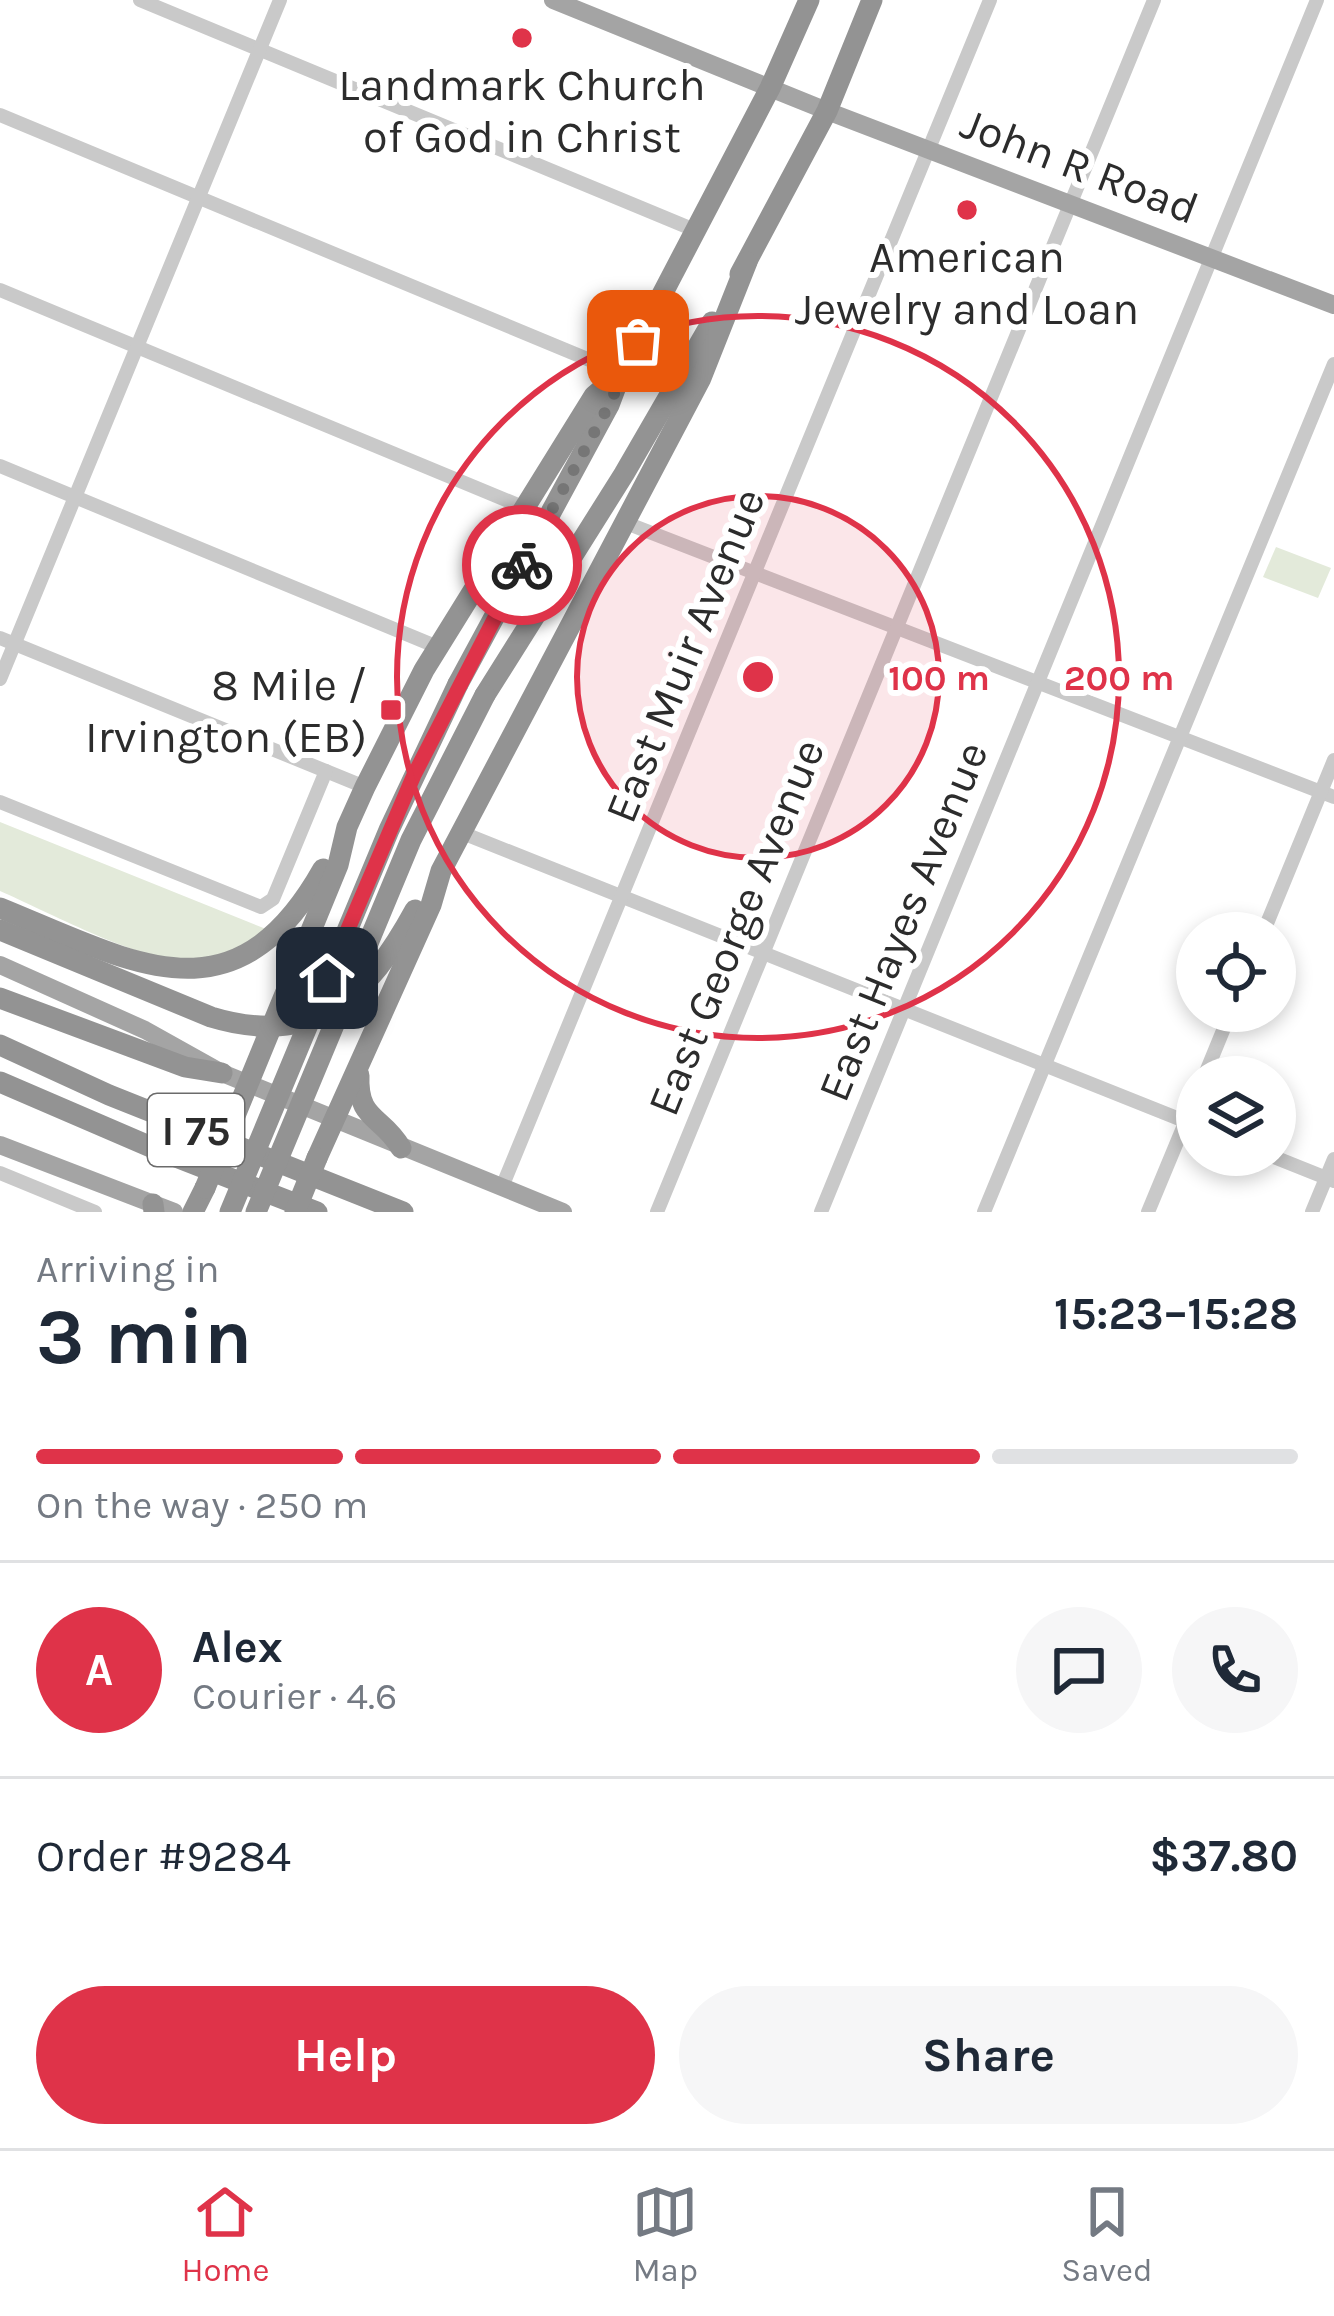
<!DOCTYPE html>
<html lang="en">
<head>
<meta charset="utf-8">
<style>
	:root { --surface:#fff; --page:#f6f6f7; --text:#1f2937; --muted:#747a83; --line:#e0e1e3; --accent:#df3349 }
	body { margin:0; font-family:Karla,sans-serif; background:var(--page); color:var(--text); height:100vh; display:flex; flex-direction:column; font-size:45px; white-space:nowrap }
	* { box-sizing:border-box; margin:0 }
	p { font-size:39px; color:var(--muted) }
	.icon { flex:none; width:66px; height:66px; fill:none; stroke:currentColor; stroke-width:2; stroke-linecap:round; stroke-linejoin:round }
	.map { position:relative; height:1212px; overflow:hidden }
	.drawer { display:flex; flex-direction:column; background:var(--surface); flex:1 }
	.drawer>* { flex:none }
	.controls { position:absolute; left:1176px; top:912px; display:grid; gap:24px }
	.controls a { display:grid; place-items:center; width:120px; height:120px; border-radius:50%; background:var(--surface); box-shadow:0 6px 18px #0003; font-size:60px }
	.pin { position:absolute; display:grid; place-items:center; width:102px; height:102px; color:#fff; margin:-51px; border-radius:24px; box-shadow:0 6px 18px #0006 }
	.courier { position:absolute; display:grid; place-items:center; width:120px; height:120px; margin:-60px; border:9px solid #df3349; border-radius:50%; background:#fff; color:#222; box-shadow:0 3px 15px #0007 }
	.headline em { font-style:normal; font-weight:700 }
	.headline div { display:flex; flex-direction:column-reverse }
	.headline { display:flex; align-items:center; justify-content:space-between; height:204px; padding:0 36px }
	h1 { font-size:78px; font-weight:700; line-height:90px }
	.bar { display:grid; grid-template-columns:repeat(4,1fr); gap:18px 12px; align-content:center; height:144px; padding:0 36px }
	.bar i { height:15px; border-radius:9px; background:var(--line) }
	.bar .selected { background:var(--accent) }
	.bar p { grid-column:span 4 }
	.line { display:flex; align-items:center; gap:30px; padding:0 36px; border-top:3px solid var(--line) }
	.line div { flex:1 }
	.round { display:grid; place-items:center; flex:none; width:126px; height:126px; border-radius:63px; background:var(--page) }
	.action { display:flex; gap:24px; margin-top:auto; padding:24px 36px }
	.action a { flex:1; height:138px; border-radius:72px; background:var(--accent); color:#fff; font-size:48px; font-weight:700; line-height:138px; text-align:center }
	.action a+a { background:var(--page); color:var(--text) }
	.tabs { display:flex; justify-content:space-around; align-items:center; height:168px; border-top:3px solid var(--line); background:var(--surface); font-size:33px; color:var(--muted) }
	.tabs a { display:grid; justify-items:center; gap:6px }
	.tabs .selected { color:var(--accent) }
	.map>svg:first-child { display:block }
	.green { fill:#e3eada }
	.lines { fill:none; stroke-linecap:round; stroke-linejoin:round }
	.minor { stroke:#c9c9c9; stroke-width:14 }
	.major { stroke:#a4a4a4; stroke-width:18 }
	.highway { stroke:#939393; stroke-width:21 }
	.highway-bridge { stroke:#939393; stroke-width:21 }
	.done { stroke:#767676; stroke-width:12; stroke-dasharray:0 21.6 }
	.route { stroke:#df3349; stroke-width:15 }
	.ring { fill:none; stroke:#df3349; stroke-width:6 }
	.poi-dot { fill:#df3349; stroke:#fff; stroke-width:4.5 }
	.labels { text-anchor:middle; stroke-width:12; stroke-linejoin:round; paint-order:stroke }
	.shield { fill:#fff; stroke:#6b6b6b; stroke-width:3 }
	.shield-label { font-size:42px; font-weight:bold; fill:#2c2c2c }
	.poi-label { font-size:45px; fill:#2c2c2c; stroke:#fff }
	.street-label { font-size:45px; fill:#2c2c2c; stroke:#fff }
	.centre { fill:#df3349; stroke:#fff; stroke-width:6 }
	.ring-label { font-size:36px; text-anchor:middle; font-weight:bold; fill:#df3349; stroke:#fff; stroke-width:12; stroke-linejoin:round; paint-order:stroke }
</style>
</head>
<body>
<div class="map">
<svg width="1334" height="1212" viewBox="0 0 1334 1212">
	<rect width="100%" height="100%" fill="#fff"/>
	<g class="green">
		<path d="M1276,547L1331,568L1318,598L1263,577Z"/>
		<path d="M0,822L271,931C243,946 216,960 183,960C137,960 46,911 0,891Z"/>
	</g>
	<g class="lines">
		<g class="minor">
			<path d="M140,0L697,231"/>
			<path d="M0,115L621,373"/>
			<path d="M0,290L525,508"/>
			<path d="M0,466L440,648"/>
			<path d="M626,523L1334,797"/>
			<path d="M0,638L365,787"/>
			<path d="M0,679L280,0"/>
			<path d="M0,802L261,907L273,899L326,771"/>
			<path d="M460,832L1197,1126"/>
			<path d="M1263,933L1334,760"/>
			<path d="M1204,1077L1231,1011"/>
			<path d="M1269,1155L1334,1181"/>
			<path d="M0,1173L95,1212"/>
			<path d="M502,1187L990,0"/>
			<path d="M657,1212L1154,0"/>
			<path d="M821,1212L1317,0"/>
			<path d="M984,1212L1334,364"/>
			<path d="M1148,1212L1197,1094"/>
			<path d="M1312,1212L1334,1159"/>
		</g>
		<g class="major">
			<path d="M553,0L827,111L1334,305"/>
			<path d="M0,965L145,1030L222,1073L563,1212"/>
			<path d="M0,1145L174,1212"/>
		</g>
		<g class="highway">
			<path d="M740,274L827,111L872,0"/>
			<path d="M458,684L609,405L621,373L770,88L809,0"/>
			<path d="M485,695L624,474L712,322"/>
			<path d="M0,908C133,962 234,1027 323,869"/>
			<path d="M0,930L211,1017C316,1049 368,996 415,910"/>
			<path d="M0,998L185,1067L222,1073"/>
			<path d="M0,1045L109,1095L403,1212"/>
			<path d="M359,1075C357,1121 382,1115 401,1148"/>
			<path d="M0,1082L158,1150L317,1212"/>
			<path d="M232,1123L338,865L347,827L365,787L424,670L594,396L621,373"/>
			<path d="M317,1158L431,905L441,871L701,378L747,262"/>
			<path d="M153,1204L154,1212"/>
			<path d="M193,1212L205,1188"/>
		</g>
		<g class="highway-bridge">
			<path d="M205,1188L232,1123"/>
			<path d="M230,1212L389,830L458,684"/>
			<path d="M256,1212L411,840L485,695"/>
			<path d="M295,1212L317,1158"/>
		</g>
	</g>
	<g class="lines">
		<path class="done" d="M522,565L609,405L638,341"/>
		<path class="route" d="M327,978L414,775L522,565"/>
	</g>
	<circle cx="758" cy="677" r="181" fill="#df3349" fill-opacity=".12"/>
	<g class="ring">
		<circle cx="758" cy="677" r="181"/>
		<circle cx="758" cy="677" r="361"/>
	</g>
	<g class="poi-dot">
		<circle cx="522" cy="38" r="12"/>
		<circle cx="967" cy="210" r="12"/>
		<rect x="379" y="698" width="24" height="24" rx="6"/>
	</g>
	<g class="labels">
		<rect class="shield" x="148" y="1094" width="96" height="72" rx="9"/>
		<g class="shield-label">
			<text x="196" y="1145">I 75</text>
		</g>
		<g class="poi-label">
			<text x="522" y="100">Landmark Church<tspan x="522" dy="52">of God in Christ</tspan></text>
			<text x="967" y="272">American<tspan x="967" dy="52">Jewelry and Loan</tspan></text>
			<text x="367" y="700" text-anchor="end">8 Mile /<tspan x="367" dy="52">Irvington (EB)</tspan></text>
		</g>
		<g class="street-label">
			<text transform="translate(1080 165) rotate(21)" y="16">John R Road</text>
			<text transform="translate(684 655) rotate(-68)" y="16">East Muir Avenue</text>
			<text transform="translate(902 921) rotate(-68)" y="16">East Hayes Avenue</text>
			<text transform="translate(735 927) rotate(-68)" y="16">East George Avenue</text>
		</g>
	</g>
	<circle cx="758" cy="677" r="18" class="centre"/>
	<g class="ring-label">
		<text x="939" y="690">100 m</text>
		<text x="1119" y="690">200 m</text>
	</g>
</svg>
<div class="controls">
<a><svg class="icon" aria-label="locate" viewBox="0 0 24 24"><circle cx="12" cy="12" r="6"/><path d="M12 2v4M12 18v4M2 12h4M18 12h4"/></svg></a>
<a><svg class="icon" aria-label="layers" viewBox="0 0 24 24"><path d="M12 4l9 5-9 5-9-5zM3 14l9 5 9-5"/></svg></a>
</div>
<div class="pin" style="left:638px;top:341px;background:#ea580c"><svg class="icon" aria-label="bag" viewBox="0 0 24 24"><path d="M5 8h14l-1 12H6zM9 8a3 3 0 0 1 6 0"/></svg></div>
<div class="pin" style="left:327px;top:978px;background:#1f2937"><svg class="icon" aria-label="home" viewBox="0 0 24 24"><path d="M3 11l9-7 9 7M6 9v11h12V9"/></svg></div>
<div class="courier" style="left:522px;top:565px"><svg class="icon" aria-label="bike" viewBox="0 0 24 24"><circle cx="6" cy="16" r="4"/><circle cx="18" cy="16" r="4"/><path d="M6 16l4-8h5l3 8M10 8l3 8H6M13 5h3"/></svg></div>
</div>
<section class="drawer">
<div class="headline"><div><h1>3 min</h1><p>Arriving in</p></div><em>15:23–15:28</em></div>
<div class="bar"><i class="selected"></i><i class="selected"></i><i class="selected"></i><i></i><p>On the way · 250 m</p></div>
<div class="line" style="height:216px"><b class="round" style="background:var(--accent);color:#fff">A</b><div><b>Alex</b><p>Courier · 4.6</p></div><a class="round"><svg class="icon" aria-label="chat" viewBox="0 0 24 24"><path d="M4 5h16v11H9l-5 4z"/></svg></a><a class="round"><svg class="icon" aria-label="phone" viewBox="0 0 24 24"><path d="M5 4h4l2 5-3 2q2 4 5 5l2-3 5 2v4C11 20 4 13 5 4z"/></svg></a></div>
<div class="line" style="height:156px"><div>Order #9284</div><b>$37.80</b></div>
<div class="action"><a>Help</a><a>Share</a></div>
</section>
<nav class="tabs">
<a class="selected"><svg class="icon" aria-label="home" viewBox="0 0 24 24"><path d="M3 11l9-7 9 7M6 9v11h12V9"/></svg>Home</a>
<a><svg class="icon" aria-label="map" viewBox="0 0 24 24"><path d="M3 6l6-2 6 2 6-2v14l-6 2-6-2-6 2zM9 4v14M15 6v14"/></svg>Map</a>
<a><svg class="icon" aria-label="saved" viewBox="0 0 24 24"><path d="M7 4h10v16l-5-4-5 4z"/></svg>Saved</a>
</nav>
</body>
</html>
